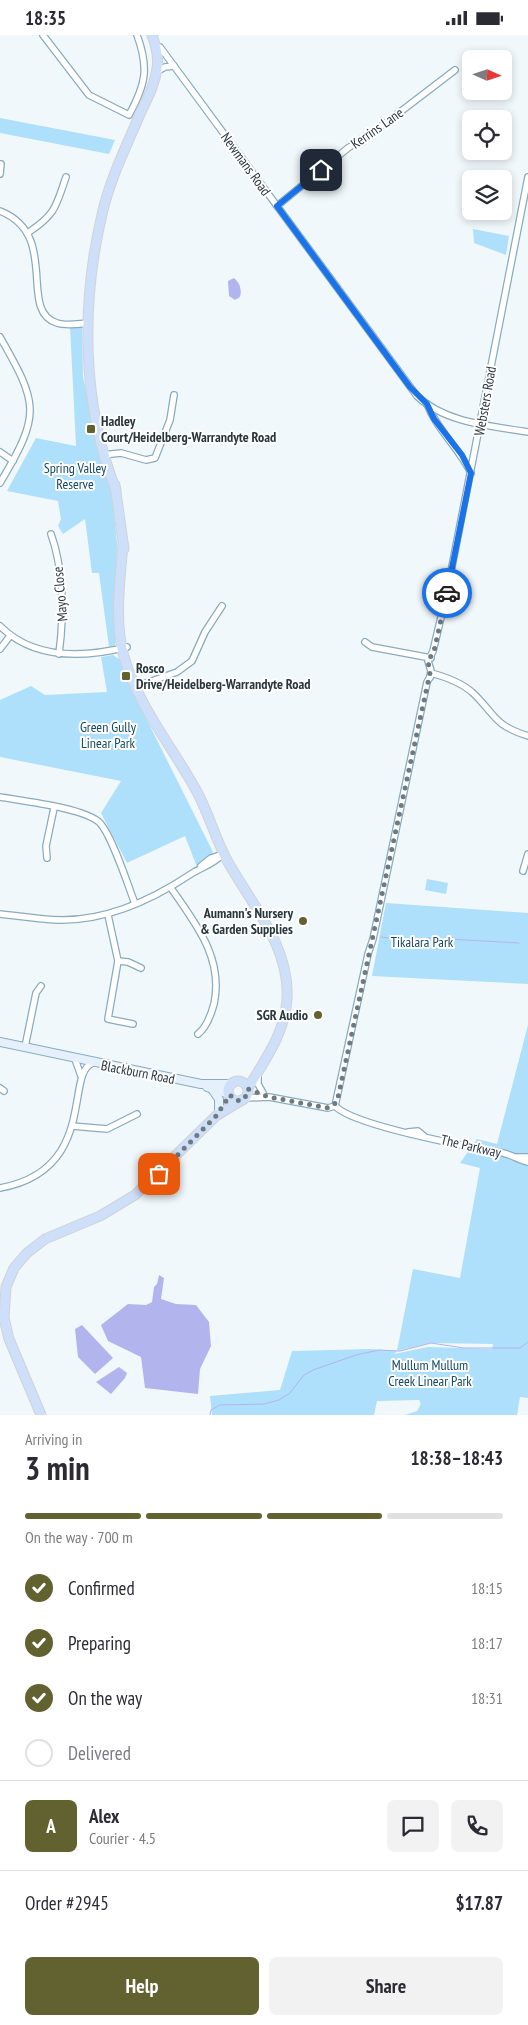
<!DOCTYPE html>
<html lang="en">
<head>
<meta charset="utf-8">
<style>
	:root { --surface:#fff; --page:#f2f2f3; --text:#2b2b33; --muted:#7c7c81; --line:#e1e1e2; --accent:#61622f }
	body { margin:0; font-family:"PT Sans Narrow",sans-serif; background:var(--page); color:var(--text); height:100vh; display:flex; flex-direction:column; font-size:19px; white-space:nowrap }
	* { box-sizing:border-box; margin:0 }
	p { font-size:16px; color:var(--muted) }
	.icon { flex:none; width:28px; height:28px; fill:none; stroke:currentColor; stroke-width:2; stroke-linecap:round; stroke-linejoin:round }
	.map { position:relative; height:1380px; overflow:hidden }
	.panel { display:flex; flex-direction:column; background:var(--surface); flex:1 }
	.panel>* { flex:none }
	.needle { width:32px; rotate:93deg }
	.fabs { position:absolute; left:462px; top:15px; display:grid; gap:10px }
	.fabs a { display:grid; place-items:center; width:50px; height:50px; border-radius:8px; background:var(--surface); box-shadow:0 2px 8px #0003; font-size:25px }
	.pin { position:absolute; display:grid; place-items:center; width:42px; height:42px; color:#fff; margin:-21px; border-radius:10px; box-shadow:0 2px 8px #0006 }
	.courier { position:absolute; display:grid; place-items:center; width:50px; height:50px; margin:-25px; border:4px solid #1a73e8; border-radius:50%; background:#fff; color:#222; box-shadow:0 1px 6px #0007 }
	.headline em { font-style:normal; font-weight:700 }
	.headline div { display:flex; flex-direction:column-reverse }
	.headline { display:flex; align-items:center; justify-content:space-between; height:85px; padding:0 25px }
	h1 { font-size:32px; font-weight:700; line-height:38px }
	.bar { display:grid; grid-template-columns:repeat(4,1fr); gap:8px 5px; align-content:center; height:60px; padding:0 25px }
	.bar i { height:6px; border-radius:4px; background:var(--line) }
	.bar .on { background:var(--accent) }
	.bar p { grid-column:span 4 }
	.line { display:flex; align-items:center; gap:12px; padding:0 25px; border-top:1px solid var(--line) }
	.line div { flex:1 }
	.round { display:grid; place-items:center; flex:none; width:52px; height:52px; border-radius:8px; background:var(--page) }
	ol { padding:0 25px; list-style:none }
	li { display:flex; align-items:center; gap:15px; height:55px }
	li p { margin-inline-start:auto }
	li .icon { padding:5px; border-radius:50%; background:var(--accent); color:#fff; stroke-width:4 }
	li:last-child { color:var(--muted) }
	li i { width:28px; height:28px; border:2px solid var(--line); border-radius:50% }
	.primary-button { display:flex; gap:10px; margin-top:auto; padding:10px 25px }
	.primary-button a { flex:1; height:58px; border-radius:8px; background:var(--accent); color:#fff; font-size:20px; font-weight:700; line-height:58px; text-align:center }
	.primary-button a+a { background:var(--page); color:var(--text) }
	.status { display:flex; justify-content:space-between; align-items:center; height:35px; padding:0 25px; background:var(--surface); direction:ltr }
	.status svg { height:14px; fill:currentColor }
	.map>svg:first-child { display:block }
	.green { fill:#aedffb; fill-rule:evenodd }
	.water { fill:#b2b4ee }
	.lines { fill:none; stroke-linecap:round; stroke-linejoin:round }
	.stream { stroke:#b2b4ee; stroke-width:1 }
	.minor-casing { stroke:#8aabbf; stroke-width:8 }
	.secondary-casing { stroke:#8aabbf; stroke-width:10 }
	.primary-casing { stroke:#d0d3d5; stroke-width:11 }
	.minor { stroke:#fff; stroke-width:5.5 }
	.secondary { stroke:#e6effc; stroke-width:8 }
	.primary { stroke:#cedff9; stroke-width:9 }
	.done { stroke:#6e7a80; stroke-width:5; stroke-dasharray:0 9 }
	.route { stroke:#1a73e8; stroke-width:6 }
	.poi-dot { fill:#61622f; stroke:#fff; stroke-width:2 }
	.labels { text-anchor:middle; stroke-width:4; stroke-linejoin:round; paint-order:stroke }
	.street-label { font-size:14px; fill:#28363e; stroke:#fff }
	.poi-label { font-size:14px; font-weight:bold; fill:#28363e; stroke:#fff; text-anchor:start }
	.park-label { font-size:14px; fill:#144861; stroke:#fff }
</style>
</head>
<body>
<div class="status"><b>18:35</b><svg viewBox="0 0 49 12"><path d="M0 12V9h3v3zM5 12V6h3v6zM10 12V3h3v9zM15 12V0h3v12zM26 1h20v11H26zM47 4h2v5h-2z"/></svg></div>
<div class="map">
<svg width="528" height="1380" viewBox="0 0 528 1380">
	<rect width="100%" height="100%" fill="#f1f8fc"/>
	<g class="green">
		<path d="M0,83L115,105L109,119L0,98Z"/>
		<path d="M473,194L509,201L506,220L474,208Z"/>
		<path d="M70,291H82L83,341L95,404L112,460L117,508L115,610L109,612L99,538H92L85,484L63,499L58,491L61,484L58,466L7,456L36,403L76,411Z"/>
		<path d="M113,620L120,625L130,651L213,817L197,832L185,801L127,828L101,778L121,746L0,722V665L31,651L45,660L107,657L101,622Z"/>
		<path d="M427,844L448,848L446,859L425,855Z"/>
		<path d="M386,868L528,878V949L372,941Z"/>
		<path d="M528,990V1363L520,1362L517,1380H405L417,1376L421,1369L419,1365L377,1366L374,1380H212L210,1361L280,1355L292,1316L371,1314L397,1316L413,1234L460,1243L480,1133L460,1128L477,1104L497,1109ZM431,1308L493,1309V1310L492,1314L428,1312L394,1319L397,1316Z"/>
	</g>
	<g class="water">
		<path d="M234,243C240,248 242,255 240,262L235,265L229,261L228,246Z"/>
		<path d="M159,1240L164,1243L161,1264L176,1269L196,1270L209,1287L211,1311L200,1334L198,1359L145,1353L141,1322L108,1306L101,1290L128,1269L146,1270L152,1267L154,1252L157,1249Z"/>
		<path d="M82,1290L113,1323L95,1339L78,1322L75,1294Z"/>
		<path d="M119,1332L127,1338L125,1343L111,1359L96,1347Z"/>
	</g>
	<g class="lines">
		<g class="stream">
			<path d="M381,902L418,907L429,903L519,908"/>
			<path d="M210,1380L211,1375L220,1370L264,1369L279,1365L290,1358L303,1341L313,1335L356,1320L379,1315L400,1316L431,1308L464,1313H520L528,1307"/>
		</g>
		<g class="minor-casing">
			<g id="minor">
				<path d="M43,0L89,60L129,80C146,49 149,33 137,0"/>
				<path d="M154,10L160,12L174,31L417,361C445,388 491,391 528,397"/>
				<path d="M156,37L165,32L174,31"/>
				<path d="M0,139L1,129"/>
				<path d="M277,171L348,113L387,87L455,35"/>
				<path d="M0,176C61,200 17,276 57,288C66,291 80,289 89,288"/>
				<path d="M29,197C56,179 56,171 66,142"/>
				<path d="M0,302C39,370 41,379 0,448"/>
				<path d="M427,369C437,395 459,413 471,438"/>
				<path d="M0,417L13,426"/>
				<path d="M103,420L121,418L146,425L155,423L170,385L174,360"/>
				<path d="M51,499C64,536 64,580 59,619"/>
				<path d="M0,591C34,625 83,623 127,612"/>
				<path d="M365,607L372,612L431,623"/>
				<path d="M0,614L10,601"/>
				<path d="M431,638C446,642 461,647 473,658C496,680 493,690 528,701"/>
				<path d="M430,642L431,636L428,626L433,616L447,557L528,142"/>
				<path d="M135,652L177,637L192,626L205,597L222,571"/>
				<path d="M0,762C23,766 85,773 100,788C112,801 128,850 135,869"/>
				<path d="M47,823L46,811L54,773"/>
				<path d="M201,831L211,823L223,819"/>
				<path d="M523,836L528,819"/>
				<path d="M171,853C195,888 224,923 214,969C211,980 207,992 198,999"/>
				<path d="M0,879C20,881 41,885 62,885C109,885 152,865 191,839C202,832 214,829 223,819"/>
				<path d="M108,880L118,926L108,984L133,989"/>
				<path d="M118,926L128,927L141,933"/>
				<path d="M25,1012L36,958L41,951"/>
				<path d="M75,1024L81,1041"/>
				<path d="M258,1039V1049L263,1058"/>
				<path d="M0,1053L4,1056"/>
				<path d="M245,1063L269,1062L328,1073L335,1071"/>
				<path d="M335,1071L368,919L373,904L427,647L432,639"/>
				<path d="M335,1071C354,1091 470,1112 503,1118C512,1120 519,1125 528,1127"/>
				<path d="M72,1091L107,1094L137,1079"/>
				<path d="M408,1097L418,1096L424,1101"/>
				<path d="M517,1122H528"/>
				<path d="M0,1153C99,1135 64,1037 93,1028"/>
			</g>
		</g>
		<g class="secondary-casing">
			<g id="secondary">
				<path d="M0,1007L201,1049H232"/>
				<path d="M207,1052L229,1059"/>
				<path d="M212,1054L219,1064V1075"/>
			</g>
		</g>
		<g class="primary-casing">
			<g id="primary">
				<path d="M115,450L124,514"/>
				<path d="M116,455C81,367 81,266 103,175C111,142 127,110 140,79C147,64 155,50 157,33C159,22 156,11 152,0"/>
				<path d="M123,509C120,546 114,586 124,622C139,672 171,710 196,755C209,778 215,804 228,827C252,870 290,911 287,964C285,998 265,1025 248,1053"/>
				<circle cx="238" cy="1056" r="10"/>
				<path d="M41,1380L9,1304L4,1283L6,1252L14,1233L27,1218L45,1204L100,1181L135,1160L216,1081L242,1065"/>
			</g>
		</g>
		<use href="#minor" class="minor"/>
		<use href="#secondary" class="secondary"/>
		<use href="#primary" class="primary"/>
	</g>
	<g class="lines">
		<path class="done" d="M159,1139L216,1081L230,1060L235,1065L241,1066L247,1060L248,1054L269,1062L328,1073L337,1067L430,638L428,626L434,616L447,558"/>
		<path class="route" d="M321,135L277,171L410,352L427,369L434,384L462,420L471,438L447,558"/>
	</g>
	<g class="poi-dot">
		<rect x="86" y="389" width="10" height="10" rx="2.5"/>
		<rect x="121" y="636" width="10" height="10" rx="2.5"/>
		<circle cx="303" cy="886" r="5"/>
		<circle cx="318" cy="980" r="5"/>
	</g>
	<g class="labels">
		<g class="street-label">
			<text transform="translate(377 93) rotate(-35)" y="5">Kerrins Lane</text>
			<text transform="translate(246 129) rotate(54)" y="5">Newmans Road</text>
			<text transform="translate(485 366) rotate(-80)" y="5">Websters Road</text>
			<text transform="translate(60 559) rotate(-95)" y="5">Mayo Close</text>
			<text transform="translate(138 1037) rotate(11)" y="5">Blackburn Road</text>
			<text transform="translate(471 1111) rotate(13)" y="5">The Parkway</text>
		</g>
		<g class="poi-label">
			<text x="101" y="391">Hadley<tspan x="101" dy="16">Court/Heidelberg-Warrandyte Road</tspan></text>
			<text x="136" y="638">Rosco<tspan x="136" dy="16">Drive/Heidelberg-Warrandyte Road</tspan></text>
			<text x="293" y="883" text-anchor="end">Aumann's Nursery<tspan x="293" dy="16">&amp; Garden Supplies</tspan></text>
			<text x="308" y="985" text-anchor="end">SGR Audio</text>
		</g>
		<g class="park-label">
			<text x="75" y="438">Spring Valley<tspan x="75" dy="16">Reserve</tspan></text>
			<text x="108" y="697">Green Gully<tspan x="108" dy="16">Linear Park</tspan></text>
			<text x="422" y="912">Tikalara Park</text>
			<text x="430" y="1335">Mullum Mullum<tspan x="430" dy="16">Creek Linear Park</tspan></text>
		</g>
	</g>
</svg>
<div class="fabs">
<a><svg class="needle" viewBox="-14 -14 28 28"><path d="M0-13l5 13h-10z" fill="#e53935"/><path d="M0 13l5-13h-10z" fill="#7c7c81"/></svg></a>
<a><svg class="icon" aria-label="locate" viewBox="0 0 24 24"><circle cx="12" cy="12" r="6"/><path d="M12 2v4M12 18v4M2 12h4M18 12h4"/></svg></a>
<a><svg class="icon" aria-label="layers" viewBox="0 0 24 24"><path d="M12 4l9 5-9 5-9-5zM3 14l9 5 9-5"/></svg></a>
</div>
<div class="pin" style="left:159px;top:1139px;background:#ea580c"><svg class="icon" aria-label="bag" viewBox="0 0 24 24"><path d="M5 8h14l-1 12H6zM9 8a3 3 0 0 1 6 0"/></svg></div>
<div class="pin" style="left:321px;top:135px;background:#1f2937"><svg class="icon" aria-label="home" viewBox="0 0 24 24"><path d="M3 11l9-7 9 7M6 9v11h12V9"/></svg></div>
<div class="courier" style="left:447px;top:558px"><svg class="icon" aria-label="car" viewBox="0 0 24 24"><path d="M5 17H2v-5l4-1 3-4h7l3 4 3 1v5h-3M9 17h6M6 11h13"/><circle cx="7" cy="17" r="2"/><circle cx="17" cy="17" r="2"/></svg></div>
</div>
<section class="panel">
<div class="headline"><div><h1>3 min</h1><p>Arriving in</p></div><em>18:38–18:43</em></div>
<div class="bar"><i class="on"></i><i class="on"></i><i class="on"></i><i></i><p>On the way · 700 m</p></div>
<ol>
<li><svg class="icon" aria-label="check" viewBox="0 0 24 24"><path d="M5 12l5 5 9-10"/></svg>Confirmed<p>18:15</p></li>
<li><svg class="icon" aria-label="check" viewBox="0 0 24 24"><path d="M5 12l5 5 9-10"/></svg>Preparing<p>18:17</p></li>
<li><svg class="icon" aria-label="check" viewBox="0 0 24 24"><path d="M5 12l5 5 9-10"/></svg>On the way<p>18:31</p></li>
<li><i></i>Delivered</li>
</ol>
<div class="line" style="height:90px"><b class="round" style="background:var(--accent);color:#fff">A</b><div><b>Alex</b><p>Courier · 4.5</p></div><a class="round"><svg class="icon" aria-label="chat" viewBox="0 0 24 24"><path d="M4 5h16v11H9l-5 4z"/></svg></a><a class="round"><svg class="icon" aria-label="phone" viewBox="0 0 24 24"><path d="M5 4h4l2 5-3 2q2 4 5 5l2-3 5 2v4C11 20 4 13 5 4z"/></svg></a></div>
<div class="line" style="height:65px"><div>Order #2945</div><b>$17.87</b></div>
<div class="primary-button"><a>Help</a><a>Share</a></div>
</section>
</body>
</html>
